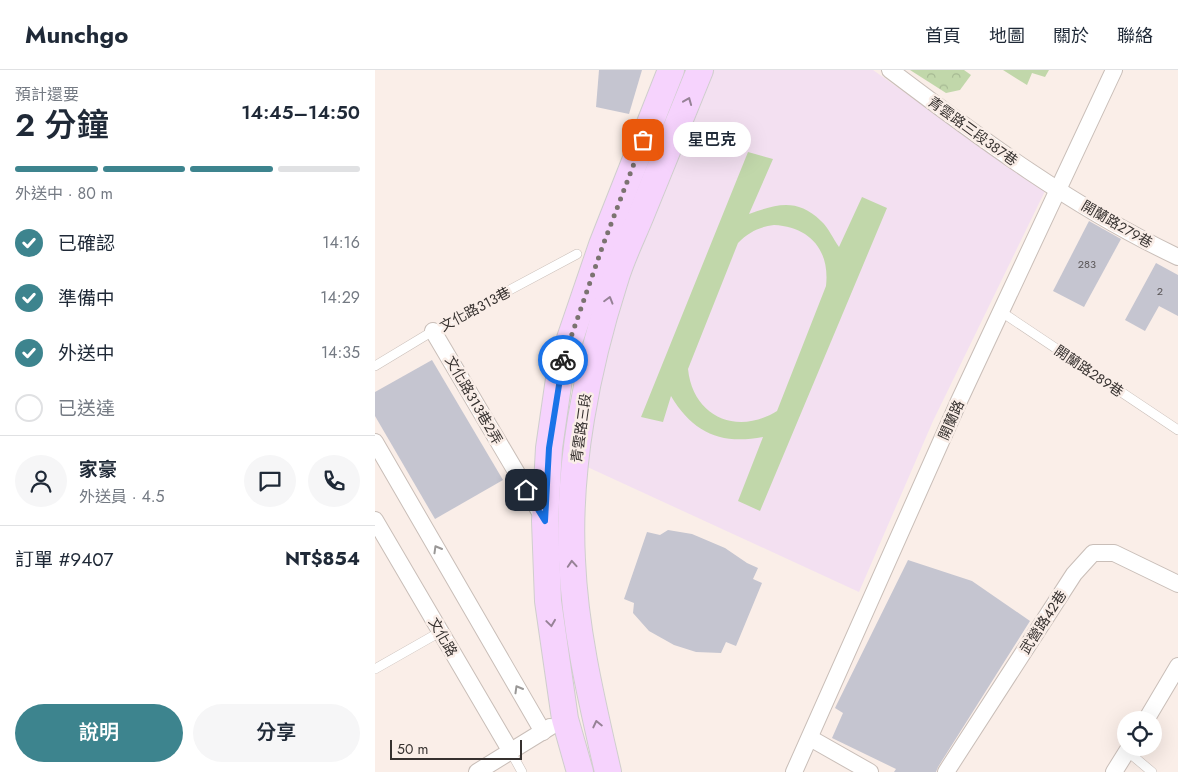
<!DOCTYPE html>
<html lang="zh-TW">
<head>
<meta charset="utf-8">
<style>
	:root { --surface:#fff; --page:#f6f6f7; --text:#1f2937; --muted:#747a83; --line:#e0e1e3; --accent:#3d848e }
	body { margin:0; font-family:Jost,"Noto Sans TC",sans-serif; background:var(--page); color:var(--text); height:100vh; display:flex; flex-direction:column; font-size:19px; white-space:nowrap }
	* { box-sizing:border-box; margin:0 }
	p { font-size:16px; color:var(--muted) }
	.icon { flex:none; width:28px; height:28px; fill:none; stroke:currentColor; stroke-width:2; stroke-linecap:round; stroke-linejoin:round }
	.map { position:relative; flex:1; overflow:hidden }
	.panel { display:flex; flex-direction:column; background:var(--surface); width:375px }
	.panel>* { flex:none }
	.tools { position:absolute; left:742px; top:641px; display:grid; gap:10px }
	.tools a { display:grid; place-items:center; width:45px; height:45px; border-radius:50%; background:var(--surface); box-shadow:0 5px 20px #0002; font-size:25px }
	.scale { position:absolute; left:15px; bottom:12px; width:132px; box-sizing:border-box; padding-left:5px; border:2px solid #36312f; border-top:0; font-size:14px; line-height:18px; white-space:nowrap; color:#36312f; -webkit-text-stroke:4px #faeee8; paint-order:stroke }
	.pin { position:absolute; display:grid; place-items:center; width:42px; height:42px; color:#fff; margin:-21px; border-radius:10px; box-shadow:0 2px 8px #0006 }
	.courier { position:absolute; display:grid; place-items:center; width:50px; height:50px; margin:-25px; border:4px solid #1a73e8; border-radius:50%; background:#fff; color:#222; box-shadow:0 1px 6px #0007 }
	.bubble { position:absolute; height:35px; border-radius:18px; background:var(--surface); box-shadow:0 5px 20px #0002; font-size:16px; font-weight:600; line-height:35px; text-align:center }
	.overview em { font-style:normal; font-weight:600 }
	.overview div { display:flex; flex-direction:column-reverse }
	.overview { display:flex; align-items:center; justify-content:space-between; height:85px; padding:0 15px }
	h1 { font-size:32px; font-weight:600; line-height:38px }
	.bar { display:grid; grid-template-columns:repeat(4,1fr); gap:8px 5px; align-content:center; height:60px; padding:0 15px }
	.bar i { height:6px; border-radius:4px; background:var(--line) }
	.bar .selected { background:var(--accent) }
	.bar p { grid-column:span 4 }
	.line { display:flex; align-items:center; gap:12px; padding:0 15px; border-top:1px solid var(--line) }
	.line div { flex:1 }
	.round { display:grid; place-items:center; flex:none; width:52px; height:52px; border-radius:26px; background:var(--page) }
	ol { padding:0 15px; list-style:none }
	li { display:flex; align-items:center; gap:15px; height:55px }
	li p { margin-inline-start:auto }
	li .icon { padding:5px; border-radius:50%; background:var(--accent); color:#fff; stroke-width:4 }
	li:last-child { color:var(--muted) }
	li i { width:28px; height:28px; border:2px solid var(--line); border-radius:50% }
	.action { display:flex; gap:10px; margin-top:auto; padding:10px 15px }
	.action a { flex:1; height:58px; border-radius:30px; background:var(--accent); color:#fff; font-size:20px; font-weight:600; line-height:58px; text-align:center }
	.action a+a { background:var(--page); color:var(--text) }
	header { display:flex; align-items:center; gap:30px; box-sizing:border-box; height:70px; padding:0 25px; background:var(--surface); border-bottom:1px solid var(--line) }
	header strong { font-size:24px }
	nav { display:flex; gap:28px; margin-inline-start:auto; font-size:18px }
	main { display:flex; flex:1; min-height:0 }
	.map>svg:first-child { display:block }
	.education { fill:#f3e0f1 }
	.green { fill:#c1d7aa; fill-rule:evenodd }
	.forest { fill:url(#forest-crowns) }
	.building { fill:#c5c5d0 }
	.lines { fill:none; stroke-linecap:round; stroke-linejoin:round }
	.service-casing { stroke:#c9beb8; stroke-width:10 }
	.minor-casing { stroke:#c9beb8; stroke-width:18 }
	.primary-casing { stroke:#cfcecd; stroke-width:28 }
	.service { stroke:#fff; stroke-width:9 }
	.minor { stroke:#fff; stroke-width:16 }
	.primary { stroke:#f6d3fd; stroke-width:26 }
	.oneway { stroke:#968296 }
	.oneway2 { stroke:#9a9897 }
	.done { stroke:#7b7370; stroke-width:5; stroke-dasharray:0 9 }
	.route { stroke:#1a73e8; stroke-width:6 }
	.labels { text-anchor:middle; stroke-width:5; stroke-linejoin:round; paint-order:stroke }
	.number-label { font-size:11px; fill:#5a5657 }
	.street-label { font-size:14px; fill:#36312f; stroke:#faeee8 }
</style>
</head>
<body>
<header>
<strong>Munchgo</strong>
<nav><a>首頁</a><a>地圖</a><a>關於</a><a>聯絡</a></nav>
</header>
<main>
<section class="panel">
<div class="overview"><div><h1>2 分鐘</h1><p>預計還要</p></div><em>14:45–14:50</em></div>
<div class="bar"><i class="selected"></i><i class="selected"></i><i class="selected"></i><i></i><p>外送中 · 80 m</p></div>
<ol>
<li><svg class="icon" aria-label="check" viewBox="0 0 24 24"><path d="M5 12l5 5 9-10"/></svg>已確認<p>14:16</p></li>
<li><svg class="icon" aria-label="check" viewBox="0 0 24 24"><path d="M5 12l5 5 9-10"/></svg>準備中<p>14:29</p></li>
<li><svg class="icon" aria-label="check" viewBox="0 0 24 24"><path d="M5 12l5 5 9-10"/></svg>外送中<p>14:35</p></li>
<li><i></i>已送達</li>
</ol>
<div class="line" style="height:90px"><a class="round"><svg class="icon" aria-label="person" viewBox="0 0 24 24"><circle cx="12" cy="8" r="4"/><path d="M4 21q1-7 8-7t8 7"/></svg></a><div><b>家豪</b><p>外送員 · 4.5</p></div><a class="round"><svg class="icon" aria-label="chat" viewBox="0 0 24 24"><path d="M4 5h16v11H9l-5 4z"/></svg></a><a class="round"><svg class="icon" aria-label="phone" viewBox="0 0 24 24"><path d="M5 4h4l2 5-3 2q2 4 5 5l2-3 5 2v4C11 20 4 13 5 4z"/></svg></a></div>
<div class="line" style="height:65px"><div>訂單 #9407</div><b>NT$854</b></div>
<div class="action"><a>說明</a><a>分享</a></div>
</section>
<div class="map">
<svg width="803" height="702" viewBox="0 0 803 702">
	<defs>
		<pattern id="forest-crowns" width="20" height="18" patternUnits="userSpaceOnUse" patternTransform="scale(1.25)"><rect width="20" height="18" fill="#c1d7aa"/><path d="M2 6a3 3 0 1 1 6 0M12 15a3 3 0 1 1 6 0" fill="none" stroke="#a6b993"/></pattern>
	</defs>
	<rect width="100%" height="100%" fill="#faeee8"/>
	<path class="education" d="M334,0H498L670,121L558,351L484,522L208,395L233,251Z"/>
	<g class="green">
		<path d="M628,0H674L670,7L657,3L652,15Z"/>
		<path d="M373,82L398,89L374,144C402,134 422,128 446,151C454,158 458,169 464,177L487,127L512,138L385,441L363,431L388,367C346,375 318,363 296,326L288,352L266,347ZM399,155C435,157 455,180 451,216L402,341C362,366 318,347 313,299L363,173C374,162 384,157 399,155Z"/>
	</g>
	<path class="forest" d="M535,0H589L596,5L585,20L571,23Z"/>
	<g class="building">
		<path d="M224,0H267L254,44L221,37Z"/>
		<path d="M714,151L746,169L709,237L678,221Z"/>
		<path d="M781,193L803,205V246L784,236L770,261L750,250Z"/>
		<path d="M57,290L128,410L60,449L0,346V322Z"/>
		<path d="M293,460L317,464L350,478L372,493L383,498L378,509L387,513L361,576L351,572L346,583L321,582L299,575L274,561L258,543L259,533L249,529L272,462L285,465Z"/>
		<path d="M533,490L597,511L655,551L563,697L561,702H519L521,699L457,668L468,643L460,638Z"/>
	</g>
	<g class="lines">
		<g class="service-casing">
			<g id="service">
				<path d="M625,241L803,360"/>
				<path d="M0,296L58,261L202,184"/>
				<path d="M0,599L65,562"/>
				<path d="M752,681L777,702"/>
				<path d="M136,682L147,702"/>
			</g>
		</g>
		<g class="minor-casing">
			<g id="minor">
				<path d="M515,0C606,69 699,138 803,187"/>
				<path d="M58,261L169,449"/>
				<path d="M0,372L168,662"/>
				<path d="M0,450L136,682"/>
				<path d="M771,650L803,596"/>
				<path d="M435,668L495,702"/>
				<path d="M102,702L175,657"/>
				<path d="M419,702L584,331L739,0"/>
				<path d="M571,702L699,504L718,483H739L803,514"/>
				<path d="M739,702L754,678"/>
			</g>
		</g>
		<g class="primary-casing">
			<g id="primary">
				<path d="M205,702L190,649L173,531L170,451L174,378L186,295L227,175L296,0"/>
				<path d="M233,702C217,632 200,562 197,490C192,398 212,297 240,210C247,186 259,163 268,140C287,93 306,47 325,0"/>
			</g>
		</g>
		<use href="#service" class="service"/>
		<use href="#minor" class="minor"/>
		<use href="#primary" class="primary"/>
	</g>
	<defs><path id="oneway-chevron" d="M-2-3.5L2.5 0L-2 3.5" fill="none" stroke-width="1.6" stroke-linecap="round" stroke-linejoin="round" transform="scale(1.25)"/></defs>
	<g class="oneway">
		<use href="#oneway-chevron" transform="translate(313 31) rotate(-68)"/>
		<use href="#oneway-chevron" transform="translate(234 230) rotate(-74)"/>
		<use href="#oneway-chevron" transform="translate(197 494) rotate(-94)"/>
		<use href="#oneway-chevron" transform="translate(176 553) rotate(82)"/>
		<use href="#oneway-chevron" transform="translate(222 654) rotate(-103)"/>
	</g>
	<g class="oneway2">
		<use href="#oneway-chevron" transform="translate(62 479) rotate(-120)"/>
		<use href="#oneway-chevron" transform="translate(143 619) rotate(-120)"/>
	</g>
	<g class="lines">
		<path class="done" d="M188,290L228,175L268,70"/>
		<path class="route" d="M151,420L170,451L174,378L188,290"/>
	</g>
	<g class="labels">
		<g class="number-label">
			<text x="712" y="198">283</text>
			<text x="785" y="225">2</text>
		</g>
		<g class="street-label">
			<text transform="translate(598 61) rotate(36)" y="5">青雲路三段387巷</text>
			<text transform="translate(742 154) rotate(30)" y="5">開蘭路279巷</text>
			<text transform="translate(100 239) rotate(-28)" y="5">文化路313巷</text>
			<text transform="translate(714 301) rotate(34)" y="5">開蘭路289巷</text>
			<text transform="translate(99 330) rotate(60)" y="5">文化路313巷2弄</text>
			<text transform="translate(576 350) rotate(-66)" y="5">開蘭路</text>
			<text transform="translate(206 358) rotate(-82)" y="5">青雲路三段</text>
			<text transform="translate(668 552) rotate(-57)" y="5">武營路42巷</text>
			<text transform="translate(68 567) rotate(60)" y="5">文化路</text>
		</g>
	</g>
</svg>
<div class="tools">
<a><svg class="icon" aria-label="locate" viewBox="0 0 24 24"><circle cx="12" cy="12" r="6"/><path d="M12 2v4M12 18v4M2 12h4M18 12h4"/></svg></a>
</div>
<div class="scale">50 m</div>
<div class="pin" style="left:268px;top:70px;background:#ea580c"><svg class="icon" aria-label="bag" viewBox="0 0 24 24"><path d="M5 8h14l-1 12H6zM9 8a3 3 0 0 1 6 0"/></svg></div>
<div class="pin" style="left:151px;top:420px;background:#1f2937"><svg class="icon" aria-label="home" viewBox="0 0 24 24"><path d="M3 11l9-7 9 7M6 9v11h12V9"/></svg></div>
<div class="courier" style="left:188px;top:290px"><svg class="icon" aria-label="bike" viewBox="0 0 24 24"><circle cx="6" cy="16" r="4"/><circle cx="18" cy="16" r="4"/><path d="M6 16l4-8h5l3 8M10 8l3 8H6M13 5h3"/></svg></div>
<div class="bubble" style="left:298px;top:52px;width:78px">星巴克</div>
</div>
</main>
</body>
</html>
